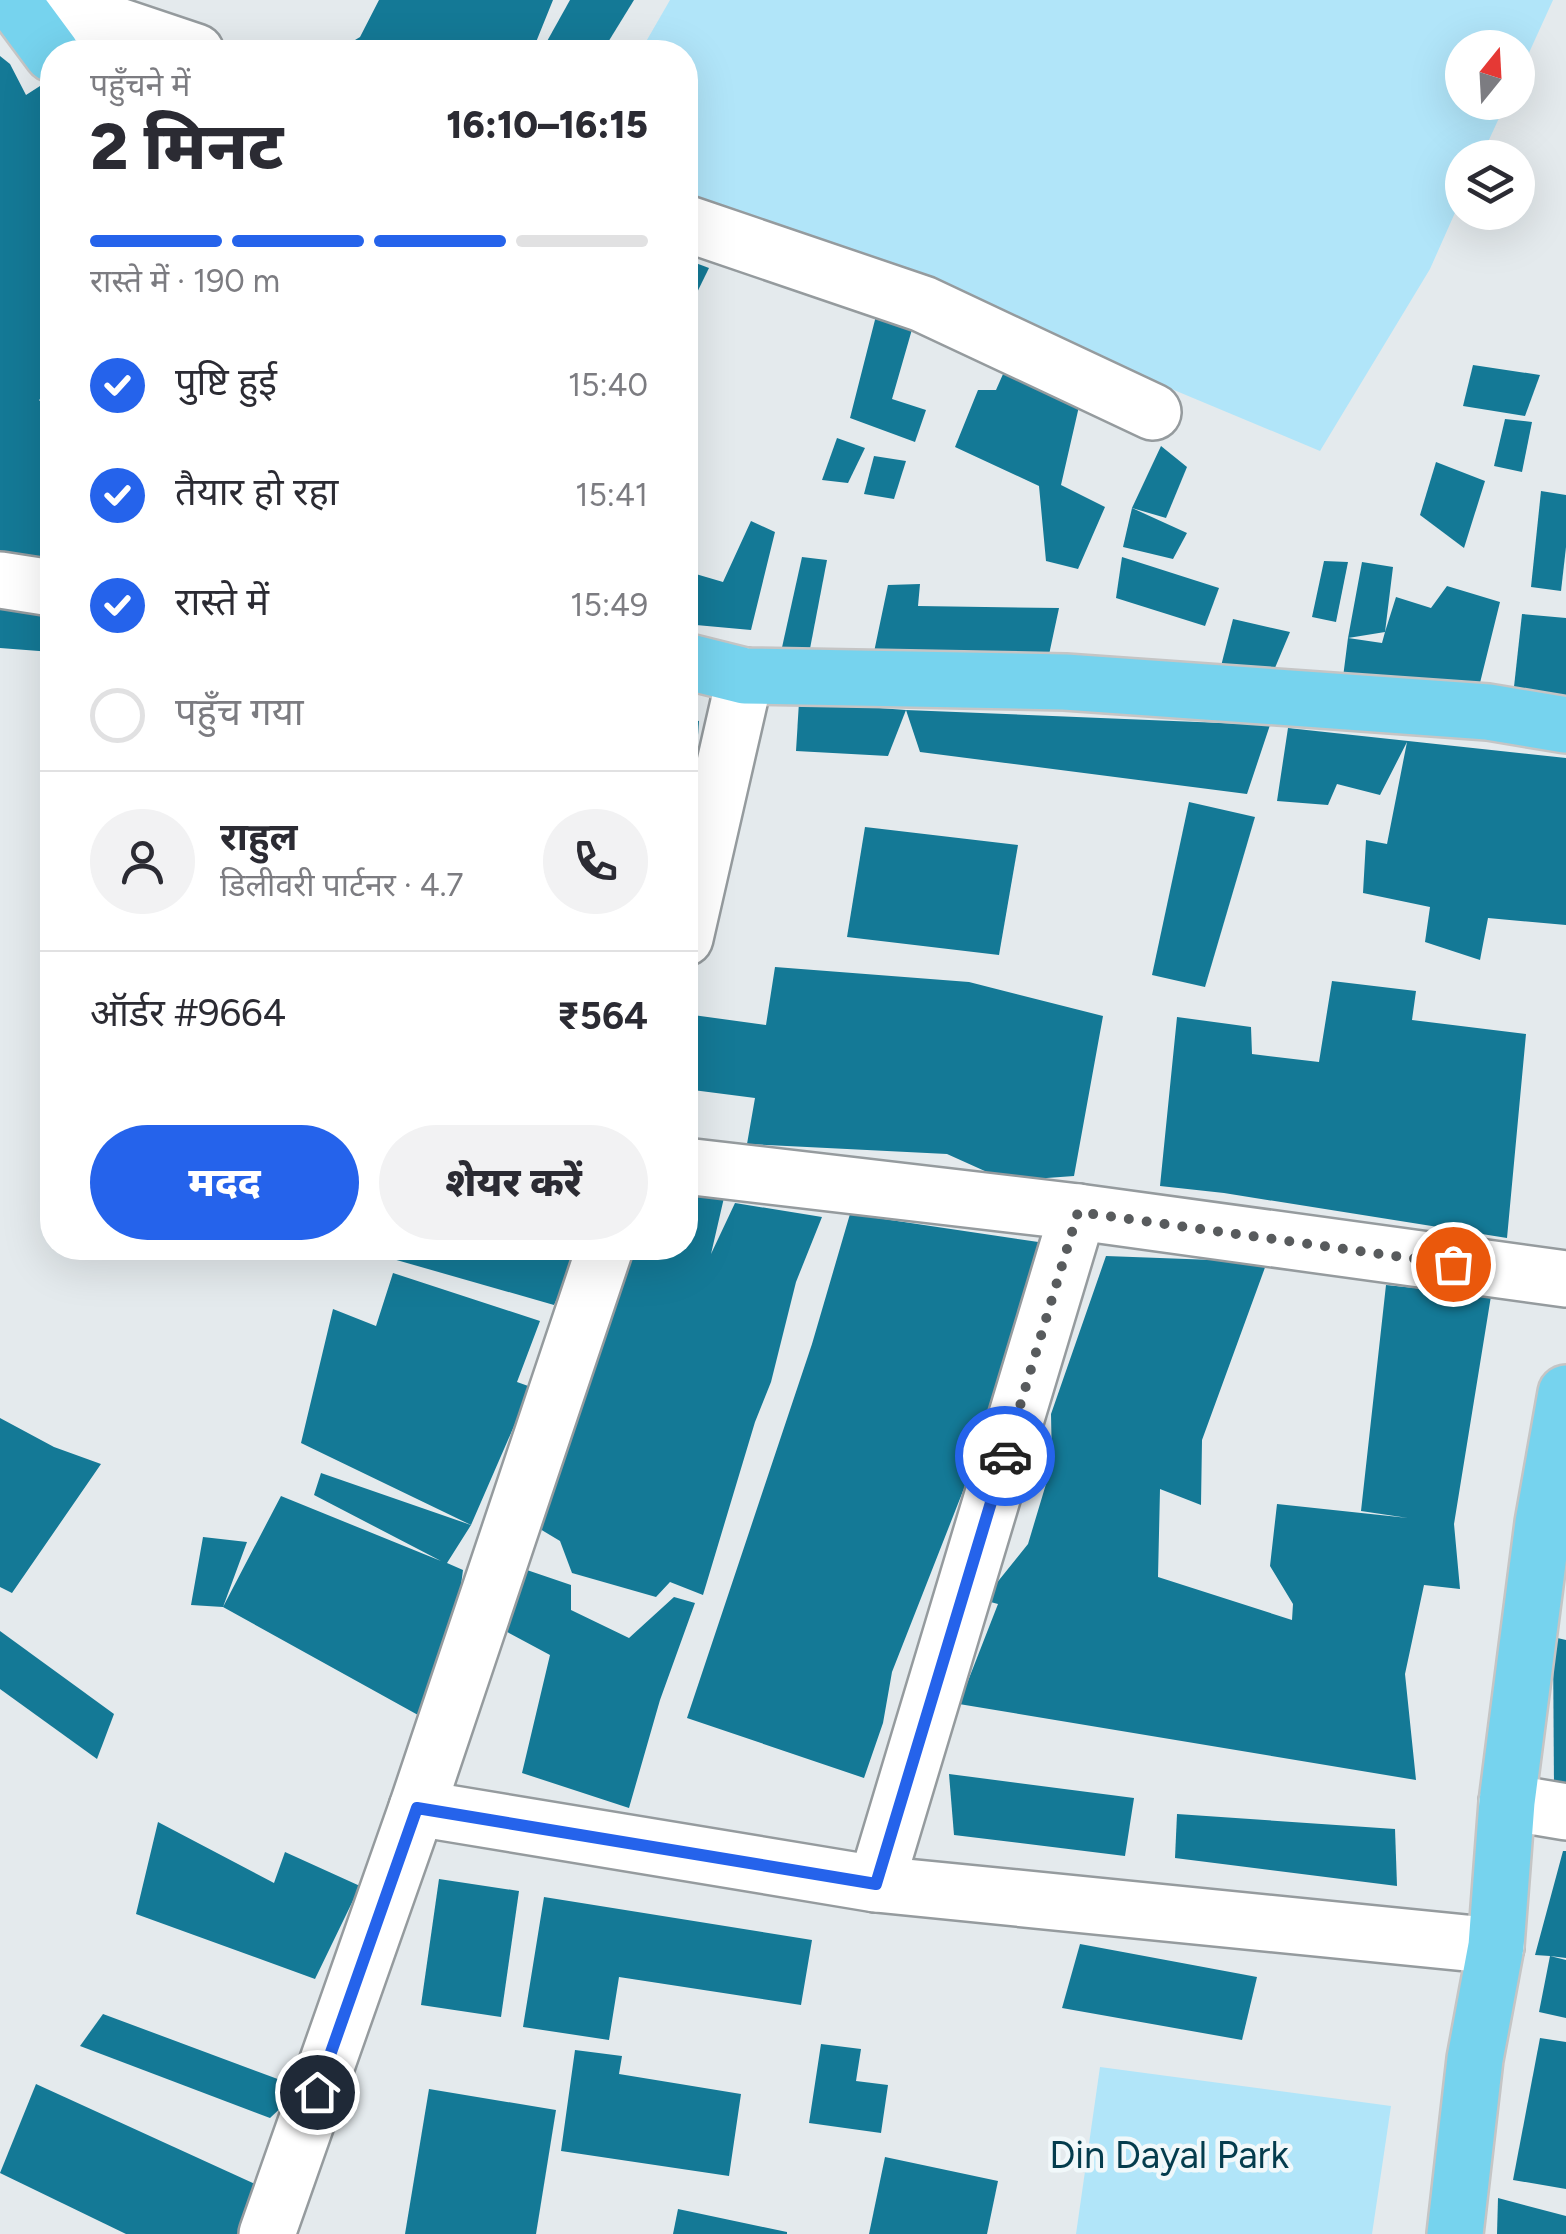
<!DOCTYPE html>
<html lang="hi">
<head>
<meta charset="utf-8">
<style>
	:root { --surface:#fff; --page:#f2f2f3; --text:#2b2b33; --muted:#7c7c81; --line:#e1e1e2; --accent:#2563eb }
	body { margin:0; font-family:Figtree,"Noto Sans Devanagari",sans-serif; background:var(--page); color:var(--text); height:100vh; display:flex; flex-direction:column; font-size:38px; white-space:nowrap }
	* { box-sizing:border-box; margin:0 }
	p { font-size:32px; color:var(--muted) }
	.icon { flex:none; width:55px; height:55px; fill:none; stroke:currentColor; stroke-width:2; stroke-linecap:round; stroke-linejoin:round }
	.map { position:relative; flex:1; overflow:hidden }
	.panel { position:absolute; left:40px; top:40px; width:658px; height:1220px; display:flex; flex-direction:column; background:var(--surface); border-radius:40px; box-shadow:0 10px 40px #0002 }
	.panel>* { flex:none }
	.needle { width:65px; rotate:18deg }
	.controls { position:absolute; left:1445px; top:30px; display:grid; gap:20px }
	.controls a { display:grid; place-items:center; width:90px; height:90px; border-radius:50%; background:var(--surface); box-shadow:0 10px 40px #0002; font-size:50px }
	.pin { position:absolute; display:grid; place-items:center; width:85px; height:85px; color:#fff; margin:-42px; border:5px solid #fff; border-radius:50%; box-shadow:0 2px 10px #0007 }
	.courier { position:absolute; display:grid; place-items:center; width:100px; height:100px; margin:-50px; border:8px solid #2563eb; border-radius:50%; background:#fff; color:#222; box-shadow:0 2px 12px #0007 }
	.headline em { font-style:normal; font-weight:800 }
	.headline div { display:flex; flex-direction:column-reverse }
	.headline { display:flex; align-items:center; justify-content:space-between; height:170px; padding:0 50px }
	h1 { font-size:65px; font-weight:800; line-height:75px }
	.bar { display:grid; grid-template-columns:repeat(4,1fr); gap:15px 10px; align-content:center; height:120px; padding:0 50px }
	.bar i { height:12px; border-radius:8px; background:var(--line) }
	.bar .current { background:var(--accent) }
	.bar p { grid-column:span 4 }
	.line { display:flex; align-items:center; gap:25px; padding:0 50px; border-top:2px solid var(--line) }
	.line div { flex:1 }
	.round { display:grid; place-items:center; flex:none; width:105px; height:105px; border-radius:52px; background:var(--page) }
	ol { padding:0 50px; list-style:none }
	li { display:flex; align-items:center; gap:30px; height:110px }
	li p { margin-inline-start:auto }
	li .icon { padding:10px; border-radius:50%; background:var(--accent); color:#fff; stroke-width:4 }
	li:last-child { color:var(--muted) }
	li i { width:55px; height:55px; border:5px solid var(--line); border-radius:50% }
	.primary-button { display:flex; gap:20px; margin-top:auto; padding:20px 50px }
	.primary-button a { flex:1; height:115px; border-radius:60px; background:var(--accent); color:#fff; font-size:40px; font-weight:800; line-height:115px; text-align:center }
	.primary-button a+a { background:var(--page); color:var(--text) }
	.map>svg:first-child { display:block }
	.green { fill:#b1e5f9 }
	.building { fill:#147996 }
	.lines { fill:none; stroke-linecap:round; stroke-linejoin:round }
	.minor-casing { stroke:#959b9e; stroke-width:60 }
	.major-casing { stroke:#c5c5c5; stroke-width:60 }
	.minor { stroke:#fff; stroke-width:55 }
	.major { stroke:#76d3ee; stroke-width:55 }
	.done { stroke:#585b5d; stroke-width:10; stroke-dasharray:0 18 }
	.route { stroke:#2563eb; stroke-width:12 }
	.labels { text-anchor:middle; stroke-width:9; stroke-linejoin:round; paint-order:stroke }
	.park-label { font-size:38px; fill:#043c4d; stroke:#f1f8fa }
</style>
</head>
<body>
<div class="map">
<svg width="1566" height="2234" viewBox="0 0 1566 2234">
	<rect width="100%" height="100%" fill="#e4eaed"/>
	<g class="green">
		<path d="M670,0H1553L1518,77V48H1462V102L1506,103L1481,157L1462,158V197L1430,269L1320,451L829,246L685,191V52H640Z"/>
		<path d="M1100,2067L1391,2106L1372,2234H1076Z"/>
	</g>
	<g class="building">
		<path d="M379,0H553L532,52H335L360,37Z"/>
		<path d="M570,0H634L602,52H541Z"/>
		<path d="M0,56L10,64L26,95L40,86L52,97V388L39,400L52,413V568L0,564Z"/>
		<path d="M685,259L709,268L685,317Z"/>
		<path d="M878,308L915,319L892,399L926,410L915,442L850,418Z"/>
		<path d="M1007,365L1080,402L1061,485L1105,507L1078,569L1046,561L1039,486L955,447L978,390H996Z"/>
		<path d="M1473,365L1540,375L1525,416L1463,406Z"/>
		<path d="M1505,419L1532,422L1522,472L1494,466Z"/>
		<path d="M837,438L865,448L848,483L822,480Z"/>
		<path d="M1161,446L1187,467L1166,518L1132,508Z"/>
		<path d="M874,456L906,461L894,499L864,494Z"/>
		<path d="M1436,462L1485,481L1464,548L1420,515Z"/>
		<path d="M1541,491L1566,495V547L1561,591L1531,587Z"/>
		<path d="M1132,508L1187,533L1173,559L1123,547Z"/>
		<path d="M751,521L775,532L751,630L685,624L689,572L723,582Z"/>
		<path d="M802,557L827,560L808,659L779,661Z"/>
		<path d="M1122,557L1219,588L1205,626L1116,598Z"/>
		<path d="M1324,561L1348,562L1336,622L1312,617Z"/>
		<path d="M1362,562L1393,567L1385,632L1396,597L1431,608L1447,586L1500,602L1477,695L1341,693L1348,638L1382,643L1385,632L1348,638Z"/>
		<path d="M920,584L918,606L1059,608L1047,664L874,652L888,585Z"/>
		<path d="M52,604V652L0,648V605Z"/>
		<path d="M1522,614L1566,618V712L1512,705Z"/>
		<path d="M1233,619L1290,632L1272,675L1219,674Z"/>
		<path d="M799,702L906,710L888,756L796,751Z"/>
		<path d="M906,710L1270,725L1247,794L920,752Z"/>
		<path d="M685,718L699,721L694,793L685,790Z"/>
		<path d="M1288,728L1566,758V925L1488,918L1480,960L1425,942L1430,907L1363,893L1366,840L1387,844L1407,742L1380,795L1337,784L1328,805L1277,801Z"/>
		<path d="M1189,802L1255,817L1205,987L1152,975Z"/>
		<path d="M865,827L1018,845L999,955L847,937Z"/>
		<path d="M775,967L969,982L1103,1016L1074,1176L1007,1181L947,1154L747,1144L755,1098L685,1089L693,1015L766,1025Z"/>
		<path d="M1332,981L1416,991L1412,1020L1526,1034L1507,1238L1224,1193L1160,1186L1177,1017L1251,1027L1252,1054L1319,1062Z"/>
		<path d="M685,1179L726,1189L711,1254L735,1203L822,1217L796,1282L771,1382L755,1422L703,1595L670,1582L656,1597L572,1573L560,1541L535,1526L624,1248H685Z"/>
		<path d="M850,1214L1052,1244L972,1468L892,1672L883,1723L864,1778L687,1718L812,1344Z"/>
		<path d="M358,1249V1248H581L554,1305Z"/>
		<path d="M1106,1256L1267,1262L1202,1440L1201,1505L1160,1489L1158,1577L1292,1620L1293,1604L1270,1566L1277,1504L1408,1518L1361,1511L1386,1285L1491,1296L1454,1524L1460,1589L1424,1585L1405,1674L1416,1780L959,1704L998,1604L983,1600L1028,1544L1052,1464L1051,1414Z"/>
		<path d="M393,1273L540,1321L517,1382L531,1387L471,1525L301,1443L333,1309L376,1326Z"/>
		<path d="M0,1418L54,1447L101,1464L12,1593L0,1587Z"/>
		<path d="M321,1473L471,1525L447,1563L463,1570L458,1608L418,1715L223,1607L191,1605L203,1537L247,1542L223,1607L281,1496L441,1561L314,1495Z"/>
		<path d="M521,1568L571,1585V1610L629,1638L674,1597L695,1603L660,1700L629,1808L522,1773L550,1655L498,1627Z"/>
		<path d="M0,1631L114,1714L97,1759L0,1689Z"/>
		<path d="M1553,1637L1566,1640V1790L1554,1788Z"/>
		<path d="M949,1774L1134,1798L1125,1856L954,1835Z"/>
		<path d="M1177,1814L1395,1829L1397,1886L1175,1858Z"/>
		<path d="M158,1822L274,1883L285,1852L360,1886L315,1979L136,1914Z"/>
		<path d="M1563,1851H1566V1958L1550,1956L1566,1960V2018L1539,2012L1550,1956L1535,1955Z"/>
		<path d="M439,1879L519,1891L501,2017L421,2005Z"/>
		<path d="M544,1897L812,1940L801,2005L619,1977L609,2040L523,2027Z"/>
		<path d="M1080,1944L1257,1977L1242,2040L1062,2008Z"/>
		<path d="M103,2014L302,2088L270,2118L80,2046Z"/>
		<path d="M1540,2038L1566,2042V2189L1513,2180Z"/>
		<path d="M821,2044L861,2049L856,2081L888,2085L881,2133L809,2123Z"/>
		<path d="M575,2050L622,2056L619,2074L741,2094L729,2176L561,2151Z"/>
		<path d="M36,2084L255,2184L241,2234H126L0,2173Z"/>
		<path d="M429,2089L556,2110L536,2234H405Z"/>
		<path d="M885,2157L998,2181L987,2234H869Z"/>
		<path d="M1498,2198L1566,2216V2234H1497Z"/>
		<path d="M678,2209L787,2232V2234H673Z"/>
	</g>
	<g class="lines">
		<g class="minor-casing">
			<g id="minor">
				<path d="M41,0L196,52"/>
				<path d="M685,223L923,304L1153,412"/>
				<path d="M0,580L52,588"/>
				<path d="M685,938L745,676"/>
				<path d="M685,1166L1078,1212L1566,1279"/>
				<path d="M1507,1802L1566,1812"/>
				<path d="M417,1808L876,1884L1496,1946"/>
				<path d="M876,1884L1078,1212"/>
				<path d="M267,2234L417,1808L605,1248"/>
			</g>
		</g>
		<g class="major-casing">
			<g id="major">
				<path d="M12,0L52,54"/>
				<path d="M685,661L745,676L1065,682L1488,712L1566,725"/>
				<path d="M1455,2234L1475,2059L1496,1946L1507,1802L1543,1523L1566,1393"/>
			</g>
		</g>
		<use href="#minor" class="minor"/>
		<use href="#major" class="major"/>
	</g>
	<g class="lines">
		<path class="done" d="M1005,1456L1078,1212L1453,1264"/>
		<path class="route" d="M317,2092L417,1808L876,1884L1005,1456"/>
	</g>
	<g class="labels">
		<g class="park-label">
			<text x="1169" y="2168">Din Dayal Park</text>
		</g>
	</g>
</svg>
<div class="controls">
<a><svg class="needle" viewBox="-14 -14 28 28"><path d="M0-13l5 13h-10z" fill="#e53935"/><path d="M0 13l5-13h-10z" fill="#7c7c81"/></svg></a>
<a><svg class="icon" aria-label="layers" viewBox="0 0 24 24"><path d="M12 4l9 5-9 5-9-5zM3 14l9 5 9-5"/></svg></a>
</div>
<div class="pin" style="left:1453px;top:1264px;background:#ea580c"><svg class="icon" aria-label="bag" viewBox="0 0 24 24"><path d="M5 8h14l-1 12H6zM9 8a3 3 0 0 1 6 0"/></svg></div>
<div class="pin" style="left:317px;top:2092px;background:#1f2937"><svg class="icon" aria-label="home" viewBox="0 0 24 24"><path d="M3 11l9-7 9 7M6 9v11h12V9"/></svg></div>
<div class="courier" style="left:1005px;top:1456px"><svg class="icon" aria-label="car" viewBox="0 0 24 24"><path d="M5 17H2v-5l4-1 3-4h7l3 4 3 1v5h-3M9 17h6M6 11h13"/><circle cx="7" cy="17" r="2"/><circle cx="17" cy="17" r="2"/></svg></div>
<section class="panel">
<div class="headline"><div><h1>2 मिनट</h1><p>पहुँचने में</p></div><em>16:10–16:15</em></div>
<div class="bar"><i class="current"></i><i class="current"></i><i class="current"></i><i></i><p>रास्ते में · 190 m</p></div>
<ol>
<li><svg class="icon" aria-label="check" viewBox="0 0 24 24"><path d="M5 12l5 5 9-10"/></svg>पुष्टि हुई<p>15:40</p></li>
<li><svg class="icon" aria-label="check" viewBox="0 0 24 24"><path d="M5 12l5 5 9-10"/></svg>तैयार हो रहा<p>15:41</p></li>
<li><svg class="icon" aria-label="check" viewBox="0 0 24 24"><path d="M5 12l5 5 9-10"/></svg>रास्ते में<p>15:49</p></li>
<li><i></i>पहुँच गया</li>
</ol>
<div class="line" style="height:180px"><a class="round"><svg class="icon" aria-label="person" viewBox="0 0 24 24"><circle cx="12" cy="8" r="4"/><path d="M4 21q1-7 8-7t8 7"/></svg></a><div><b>राहुल</b><p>डिलीवरी पार्टनर · 4.7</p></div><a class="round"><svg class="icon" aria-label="phone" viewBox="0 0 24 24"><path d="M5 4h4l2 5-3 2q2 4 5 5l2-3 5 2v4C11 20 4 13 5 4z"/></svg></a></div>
<div class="line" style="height:130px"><div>ऑर्डर #9664</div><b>₹564</b></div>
<div class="primary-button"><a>मदद</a><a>शेयर करें</a></div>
</section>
</div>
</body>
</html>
